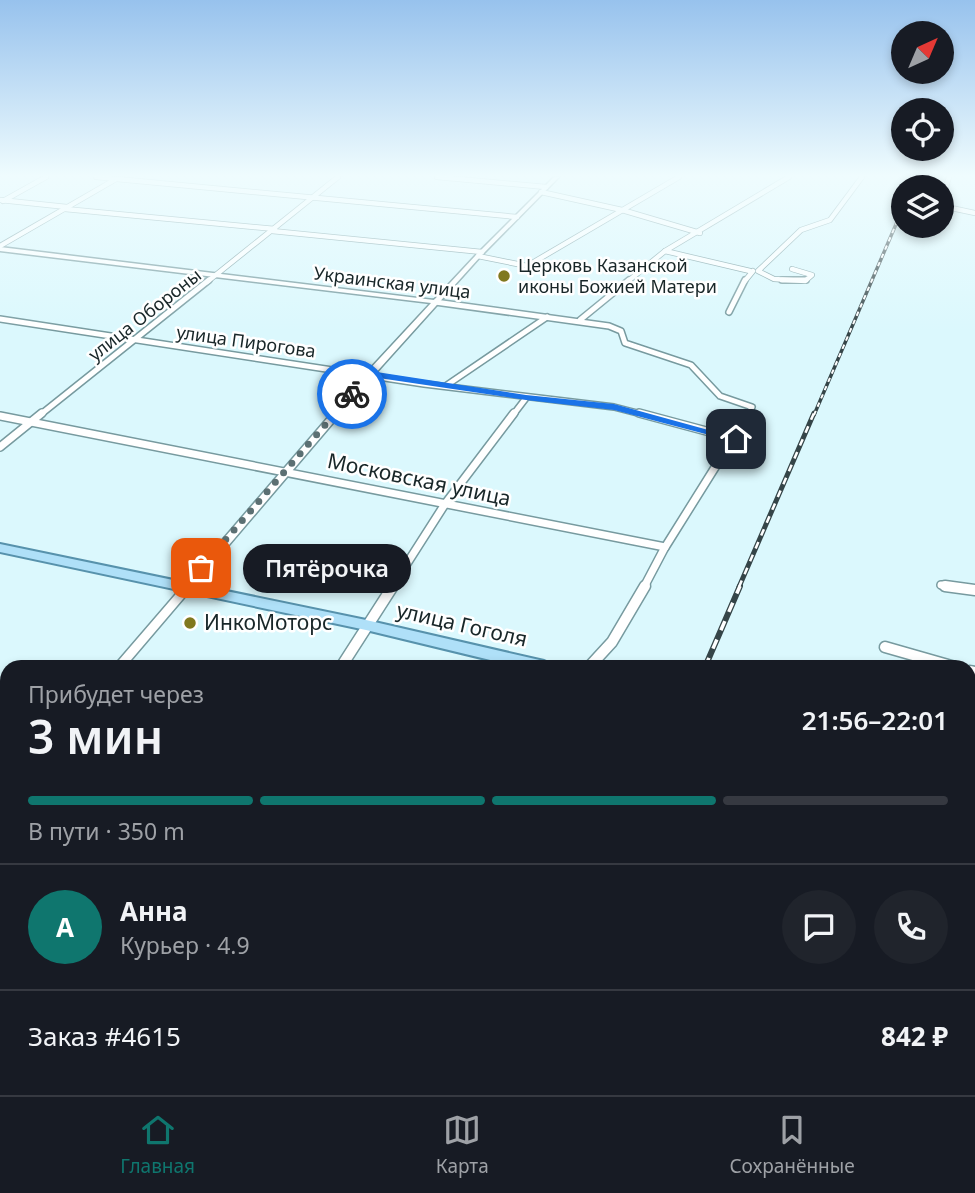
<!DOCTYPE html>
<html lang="ru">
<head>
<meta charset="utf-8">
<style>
	:root { --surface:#171b24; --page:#20242c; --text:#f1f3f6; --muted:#9ea1a6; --line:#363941; --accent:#0f766e }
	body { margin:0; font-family:"Noto Sans",sans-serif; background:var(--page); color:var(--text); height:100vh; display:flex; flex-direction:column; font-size:26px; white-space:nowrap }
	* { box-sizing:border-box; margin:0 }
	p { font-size:23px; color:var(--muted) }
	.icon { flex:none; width:38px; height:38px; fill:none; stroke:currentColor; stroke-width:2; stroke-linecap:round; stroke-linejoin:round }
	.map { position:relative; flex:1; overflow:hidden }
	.panel { position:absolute; left:0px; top:660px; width:976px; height:436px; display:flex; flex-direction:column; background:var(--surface); border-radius:21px 21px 0 0; box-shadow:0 4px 10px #0003 }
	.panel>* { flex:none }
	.needle { width:46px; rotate:44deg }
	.controls { position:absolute; left:891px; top:21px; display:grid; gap:14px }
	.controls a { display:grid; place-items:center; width:63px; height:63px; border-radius:50%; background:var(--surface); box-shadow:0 4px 10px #0003; font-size:35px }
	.pin { position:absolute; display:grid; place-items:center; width:60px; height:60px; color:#fff; margin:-30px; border-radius:14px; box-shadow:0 4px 10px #0006 }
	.courier { position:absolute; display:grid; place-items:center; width:70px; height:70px; margin:-35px; border:5px solid #1a73e8; border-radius:50%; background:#fff; color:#222; box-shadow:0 2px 9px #0007 }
	.bubble { position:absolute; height:49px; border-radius:24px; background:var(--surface); box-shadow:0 4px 10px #0003; font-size:23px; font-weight:600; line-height:49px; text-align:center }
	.head em { font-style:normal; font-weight:600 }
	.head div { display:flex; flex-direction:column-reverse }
	.head { display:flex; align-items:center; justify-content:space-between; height:119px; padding:0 28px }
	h1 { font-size:46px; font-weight:600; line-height:52px }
	.bar { display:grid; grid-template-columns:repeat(4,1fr); gap:10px 7px; align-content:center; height:84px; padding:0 28px }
	.bar i { height:9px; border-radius:5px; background:var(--line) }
	.bar .on { background:var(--accent) }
	.bar p { grid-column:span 4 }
	.line { display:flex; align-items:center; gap:18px; padding:0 28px; border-top:2px solid var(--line) }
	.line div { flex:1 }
	.round { display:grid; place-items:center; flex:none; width:74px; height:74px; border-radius:37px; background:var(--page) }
	.tabs { display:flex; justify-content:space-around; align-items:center; height:98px; border-top:2px solid var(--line); background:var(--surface); font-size:19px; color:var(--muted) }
	.tabs a { display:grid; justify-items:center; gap:4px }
	.tabs .on { color:var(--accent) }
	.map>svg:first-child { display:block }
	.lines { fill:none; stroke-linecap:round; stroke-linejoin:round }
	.minor-far4-casing { stroke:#779a9f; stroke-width:6 }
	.minor-far3-casing { stroke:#779a9f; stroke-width:8 }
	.minor-far2-casing { stroke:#779a9f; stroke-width:10 }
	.minor-far1-casing { stroke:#779a9f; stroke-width:13 }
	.minor-casing { stroke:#779a9f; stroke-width:16 }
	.tertiary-casing { stroke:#779a9f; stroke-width:3 }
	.primary-casing { stroke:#5792ac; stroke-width:4 }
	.minor-far4 { stroke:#fff; stroke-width:4.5 }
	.minor-far3 { stroke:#fff; stroke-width:5 }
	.minor-far2 { stroke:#fff; stroke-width:7 }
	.minor-far1 { stroke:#fff; stroke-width:10 }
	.minor { stroke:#fff; stroke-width:12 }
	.tertiary { fill:#fff; fill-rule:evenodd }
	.primary { fill:#afe0f8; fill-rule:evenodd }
	.rail-far3-casing { stroke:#354548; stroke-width:3.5 }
	.rail-far2-casing { stroke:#354548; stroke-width:5 }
	.rail-far1-casing { stroke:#354548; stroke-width:6 }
	.rail-casing { stroke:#354548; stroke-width:7 }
	.rail-far3 { stroke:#fff; stroke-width:2; stroke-dasharray:4.5; stroke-linecap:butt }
	.rail-far2 { stroke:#fff; stroke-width:2.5; stroke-dasharray:7; stroke-linecap:butt }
	.rail-far1 { stroke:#fff; stroke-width:3.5; stroke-dasharray:10; stroke-linecap:butt }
	.rail { stroke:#fff; stroke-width:4.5; stroke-dasharray:12; stroke-linecap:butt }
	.route { fill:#1a73e8 }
	.done { stroke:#5c7073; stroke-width:7; stroke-dasharray:0 12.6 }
	.poi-dot { fill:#80781e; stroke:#fff; stroke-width:2.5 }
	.labels { text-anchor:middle; stroke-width:5; stroke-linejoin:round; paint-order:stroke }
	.far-poi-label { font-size:18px; fill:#182628; stroke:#fff; text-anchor:start }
	.far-street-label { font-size:18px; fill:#182628; stroke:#fff }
	.street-label { font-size:21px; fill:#182628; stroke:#fff }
	.poi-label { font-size:21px; fill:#182628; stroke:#fff; text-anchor:start }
</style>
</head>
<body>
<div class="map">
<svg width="975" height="1095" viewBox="0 0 975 1095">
	<rect width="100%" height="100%" fill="#dbf8fd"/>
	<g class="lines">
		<g class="minor-far4-casing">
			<g id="minor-far4">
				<path d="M96,177L517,217"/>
				<path d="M437,177L546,187"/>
				<path d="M541,192L622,210L700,233"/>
				<path d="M0,200L67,207"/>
				<path d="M942,200L949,177"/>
				<path d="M3,201L46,177"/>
				<path d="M942,206L975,213"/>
				<path d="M65,209L275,229"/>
				<path d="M272,231L482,252"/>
				<path d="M0,246L116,179"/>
				<path d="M665,251L750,271"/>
				<path d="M478,256L527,266L679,177"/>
				<path d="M792,269L812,275L805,281L774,279L758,271L801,230L830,220L862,177"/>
				<path d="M207,282L338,177"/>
				<path d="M627,282L665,251L789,177"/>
				<path d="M744,282L753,271"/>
			</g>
		</g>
		<g class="minor-far3-casing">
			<g id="minor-far3">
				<path d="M782,280H806"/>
				<path d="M435,302L609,326L621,331L625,343L691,365L720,396L752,407L748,415"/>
				<path d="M729,312L745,280"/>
				<path d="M0,319L424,384L614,407L645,415"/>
				<path d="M580,320L629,280"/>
				<path d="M447,385L547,317"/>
				<path d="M40,415L209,280"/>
				<path d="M513,415L526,398"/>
			</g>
		</g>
		<g class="minor-far2-casing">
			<g id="minor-far2">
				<path d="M639,413L736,439"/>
				<path d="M0,416L665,547"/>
				<path d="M0,447L42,413"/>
				<path d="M941,585L957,587"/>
				<path d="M392,587L445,504L514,413"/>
				<path d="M644,587L664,549L749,413"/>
			</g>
		</g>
		<g class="minor-far1-casing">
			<g id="minor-far1">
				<path d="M945,586L975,590"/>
				<path d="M885,647L955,667"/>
				<path d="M341,667L393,586"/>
				<path d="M589,667L612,642L645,586"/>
				<path d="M970,671L975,672"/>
				<path d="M970,764L975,766"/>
			</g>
		</g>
		<g class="minor-casing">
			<g id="minor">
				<path d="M100,1095L104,1088"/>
				<path d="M395,1095L398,1088"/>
				<path d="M577,1095L579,1088"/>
			</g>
		</g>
		<g class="tertiary-casing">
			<g id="tertiary">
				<path d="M554,177H559L480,257L373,376L125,667H113L367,372L431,303L0,251V247L434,300L476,255Z"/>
				<path d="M7,795V811L0,815V799Z"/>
			</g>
		</g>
		<g class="primary-casing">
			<g id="primary">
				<path d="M0,544L366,620L544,661L549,663L551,667H519L366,630L0,552Z"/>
				<path d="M970,904L975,906V924L970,922Z"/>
			</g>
		</g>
		<use href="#minor-far4" class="minor-far4"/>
		<use href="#minor-far3" class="minor-far3"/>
		<use href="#minor-far2" class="minor-far2"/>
		<use href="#minor-far1" class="minor-far1"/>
		<use href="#minor" class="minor"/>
		<use href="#tertiary" class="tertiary"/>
		<use href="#primary" class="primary"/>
		<g class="rail-far3-casing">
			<g id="rail-far3">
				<path d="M912,187L916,177"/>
				<path d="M814,415L903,208"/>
			</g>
		</g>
		<g class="rail-far2-casing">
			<path id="rail-far2" d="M739,587L814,413"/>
		</g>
		<g class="rail-far1-casing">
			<path id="rail-far1" d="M705,667L740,586"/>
		</g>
		<g class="rail-casing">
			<path id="rail" d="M520,1095L522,1088"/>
		</g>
		<use href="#rail-far3" class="rail-far3"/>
		<use href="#rail-far2" class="rail-far2"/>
		<use href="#rail-far1" class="rail-far1"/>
		<use href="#rail" class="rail"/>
	</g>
	<linearGradient id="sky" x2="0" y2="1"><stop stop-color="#97c2ed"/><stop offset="0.53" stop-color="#effcfe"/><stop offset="1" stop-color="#effcfe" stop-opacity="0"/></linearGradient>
	<rect width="975" height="331" fill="url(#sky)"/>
	<path class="route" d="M370,371L526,395L614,404L741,439L736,442L614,410L526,400L372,377L355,396H349Z"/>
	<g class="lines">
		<path class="done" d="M201,568L352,394"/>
	</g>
	<g class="poi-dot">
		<circle cx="504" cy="276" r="7"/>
		<circle cx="190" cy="623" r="7"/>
	</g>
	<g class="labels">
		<g class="far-poi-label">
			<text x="518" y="272">Церковь Казанской<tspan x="518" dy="21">иконы Божией Матери</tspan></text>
		</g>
		<g class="far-street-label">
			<text transform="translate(392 283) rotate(7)" y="6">Украинская улица</text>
			<text transform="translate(145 315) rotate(-38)" y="6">улица Обороны</text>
			<text transform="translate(246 342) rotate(8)" y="6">улица Пирогова</text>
		</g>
		<g class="street-label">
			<text transform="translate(419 480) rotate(12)" y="7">Московская улица</text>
			<text transform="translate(462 625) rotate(13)" y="7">улица Гоголя</text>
		</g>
		<g class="poi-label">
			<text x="204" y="630">ИнкоМоторс</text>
		</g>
	</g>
</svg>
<div class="controls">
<a><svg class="needle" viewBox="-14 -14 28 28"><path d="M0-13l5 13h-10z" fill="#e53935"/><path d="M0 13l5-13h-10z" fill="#9ea1a6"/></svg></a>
<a><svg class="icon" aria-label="locate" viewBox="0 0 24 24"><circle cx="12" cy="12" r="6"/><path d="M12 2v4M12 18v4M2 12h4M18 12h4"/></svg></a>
<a><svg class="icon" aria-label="layers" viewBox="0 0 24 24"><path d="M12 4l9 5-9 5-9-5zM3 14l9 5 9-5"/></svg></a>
</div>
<div class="pin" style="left:201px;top:568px;background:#ea580c"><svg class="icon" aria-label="bag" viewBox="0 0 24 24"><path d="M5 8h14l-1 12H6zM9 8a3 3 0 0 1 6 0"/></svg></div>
<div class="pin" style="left:736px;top:439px;background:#1f2937"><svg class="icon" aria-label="home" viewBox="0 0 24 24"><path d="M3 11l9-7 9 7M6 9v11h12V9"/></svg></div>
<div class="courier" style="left:352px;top:394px"><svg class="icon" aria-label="bike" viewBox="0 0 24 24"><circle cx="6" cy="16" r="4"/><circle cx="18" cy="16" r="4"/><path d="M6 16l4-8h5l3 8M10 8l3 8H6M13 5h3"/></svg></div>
<div class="bubble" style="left:243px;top:544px;width:168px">Пятёрочка</div>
<section class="panel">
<div class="head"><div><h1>3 мин</h1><p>Прибудет через</p></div><em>21:56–22:01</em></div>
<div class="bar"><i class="on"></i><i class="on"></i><i class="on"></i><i></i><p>В пути · 350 m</p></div>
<div class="line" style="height:126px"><b class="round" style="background:var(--accent);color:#fff">А</b><div><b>Анна</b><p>Курьер · 4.9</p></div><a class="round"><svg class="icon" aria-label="chat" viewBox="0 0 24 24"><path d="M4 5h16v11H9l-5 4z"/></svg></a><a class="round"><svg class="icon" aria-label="phone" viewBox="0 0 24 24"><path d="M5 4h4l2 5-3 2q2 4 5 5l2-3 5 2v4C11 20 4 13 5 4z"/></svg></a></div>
<div class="line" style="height:91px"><div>Заказ #4615</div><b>842 ₽</b></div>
</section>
</div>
<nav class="tabs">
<a class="on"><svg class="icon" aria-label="home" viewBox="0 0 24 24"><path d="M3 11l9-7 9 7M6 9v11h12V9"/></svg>Главная</a>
<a><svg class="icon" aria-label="map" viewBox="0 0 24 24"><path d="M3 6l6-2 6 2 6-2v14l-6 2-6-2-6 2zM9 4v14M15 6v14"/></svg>Карта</a>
<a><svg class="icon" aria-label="saved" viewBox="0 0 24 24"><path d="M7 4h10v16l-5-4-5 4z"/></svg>Сохранённые</a>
</nav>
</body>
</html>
